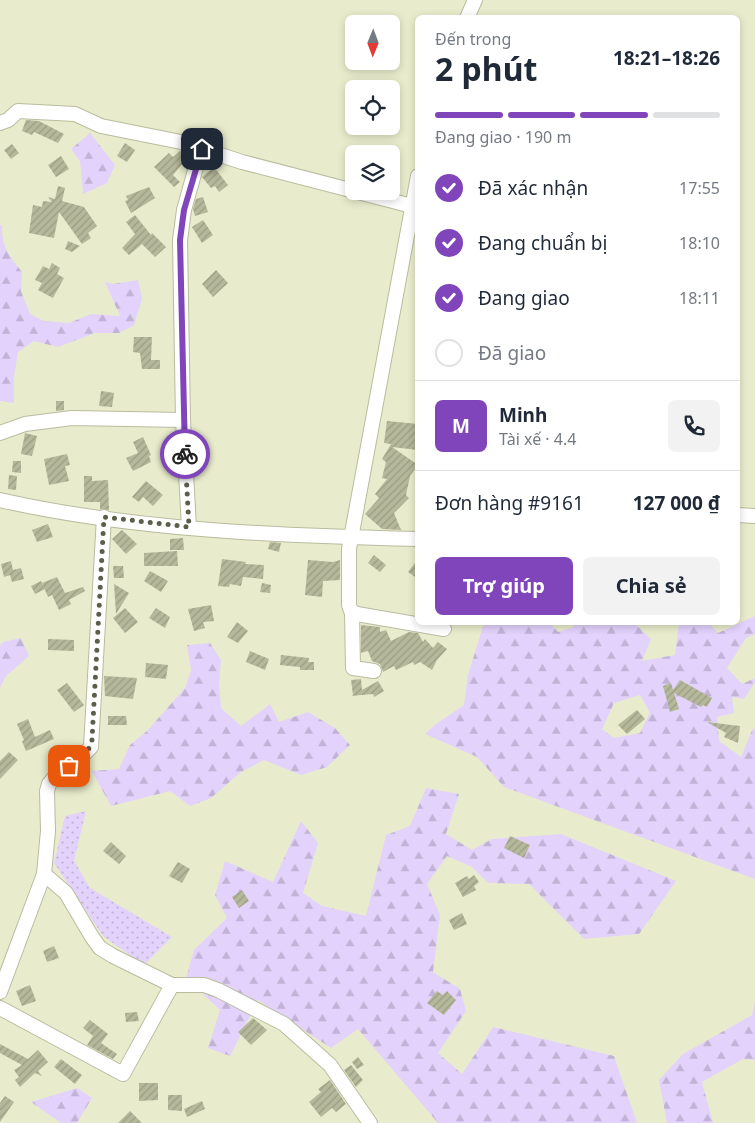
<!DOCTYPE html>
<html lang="vi">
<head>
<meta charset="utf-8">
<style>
	:root { --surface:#fff; --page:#f2f2f3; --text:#1f2937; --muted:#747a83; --line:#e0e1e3; --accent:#8045bb }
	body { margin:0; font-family:"Noto Sans",sans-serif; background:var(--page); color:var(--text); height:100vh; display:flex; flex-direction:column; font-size:19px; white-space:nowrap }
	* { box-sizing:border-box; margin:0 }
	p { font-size:16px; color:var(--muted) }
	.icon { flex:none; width:28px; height:28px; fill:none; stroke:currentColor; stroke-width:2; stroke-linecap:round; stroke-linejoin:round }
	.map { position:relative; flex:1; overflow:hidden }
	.details { position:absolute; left:415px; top:15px; width:325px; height:610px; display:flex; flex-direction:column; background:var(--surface); border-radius:8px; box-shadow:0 2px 8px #0003 }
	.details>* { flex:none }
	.needle { width:32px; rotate:181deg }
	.fabs { position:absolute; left:345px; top:15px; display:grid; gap:10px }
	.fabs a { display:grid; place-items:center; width:55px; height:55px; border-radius:8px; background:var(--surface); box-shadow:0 2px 8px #0003; font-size:25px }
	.pin { position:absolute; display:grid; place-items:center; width:42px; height:42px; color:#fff; margin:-21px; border-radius:10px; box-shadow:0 2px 8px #0006 }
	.courier { position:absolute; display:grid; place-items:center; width:50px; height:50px; margin:-25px; border:4px solid #8045bb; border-radius:50%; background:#fff; color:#222; box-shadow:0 1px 6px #0007 }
	.summary em { font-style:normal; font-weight:700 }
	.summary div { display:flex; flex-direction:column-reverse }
	.summary { display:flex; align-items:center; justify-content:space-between; height:85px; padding:0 20px }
	h1 { font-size:32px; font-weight:700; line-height:38px }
	.bar { display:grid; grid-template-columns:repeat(4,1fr); gap:8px 5px; align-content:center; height:60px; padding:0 20px }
	.bar i { height:6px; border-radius:4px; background:var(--line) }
	.bar .active { background:var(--accent) }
	.bar p { grid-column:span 4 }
	.line { display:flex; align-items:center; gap:12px; padding:0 20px; border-top:1px solid var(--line) }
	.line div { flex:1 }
	.round { display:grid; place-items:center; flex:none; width:52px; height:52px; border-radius:8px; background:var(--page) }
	ol { padding:0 20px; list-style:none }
	li { display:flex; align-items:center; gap:15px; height:55px }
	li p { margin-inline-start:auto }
	li .icon { padding:5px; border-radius:50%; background:var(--accent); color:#fff; stroke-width:4 }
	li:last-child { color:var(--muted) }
	li i { width:28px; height:28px; border:2px solid var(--line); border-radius:50% }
	.cta { display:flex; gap:10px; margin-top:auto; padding:10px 20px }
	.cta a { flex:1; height:58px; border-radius:8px; background:var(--accent); color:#fff; font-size:20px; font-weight:700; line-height:58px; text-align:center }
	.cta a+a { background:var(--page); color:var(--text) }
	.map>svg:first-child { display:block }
	.grass { fill:url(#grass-dots) }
	.forest { fill:url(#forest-firs); fill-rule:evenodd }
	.building { fill:url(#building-hatch) }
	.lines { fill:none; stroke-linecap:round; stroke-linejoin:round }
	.minor-casing { stroke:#b9bc9e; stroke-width:16 }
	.minor { stroke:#fff; stroke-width:14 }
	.done { stroke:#5c5e4c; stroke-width:5; stroke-dasharray:0 9 }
	.route { stroke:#8045bb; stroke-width:6 }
</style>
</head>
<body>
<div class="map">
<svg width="755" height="1123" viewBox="0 0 755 1123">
	<defs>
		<pattern id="grass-dots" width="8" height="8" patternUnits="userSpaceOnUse" patternTransform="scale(1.25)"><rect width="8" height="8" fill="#e3d2fc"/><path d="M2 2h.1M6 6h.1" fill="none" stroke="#c2b3d6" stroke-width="1.8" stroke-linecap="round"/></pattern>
		<pattern id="forest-firs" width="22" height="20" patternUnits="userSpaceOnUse" patternTransform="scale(1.25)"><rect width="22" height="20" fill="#e3d2fc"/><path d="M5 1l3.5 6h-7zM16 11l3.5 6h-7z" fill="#c2b3d6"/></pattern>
		<pattern id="building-hatch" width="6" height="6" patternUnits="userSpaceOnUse" patternTransform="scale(1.25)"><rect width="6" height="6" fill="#b5b89a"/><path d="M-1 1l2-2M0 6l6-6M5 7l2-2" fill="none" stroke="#9b9d83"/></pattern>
	</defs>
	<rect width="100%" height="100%" fill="#e9eccc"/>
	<path class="grass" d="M86,811L74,861L90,888L172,937L144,965L103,936L54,863L65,816Z"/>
	<g class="forest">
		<path d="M90,133L115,165L107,183L83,194L80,161L71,149Z"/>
		<path d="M0,225L2,226C1,246 10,257 22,272L21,291L30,314L44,321L69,323L91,314L120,316L105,282L113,284L138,280L142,299L134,325L119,333H95L58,347L34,341L18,352L14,377V403L0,401Z"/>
		<path d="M755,616V634L746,638L727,668L742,684L755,678V682L744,699L732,697L734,713L717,717L719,741L741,757L753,728L755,730V879L504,787L477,757L425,734L436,724L464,705L468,675L484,623H550L558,632L573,627L574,623H634L651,639L642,661L675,655L679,623H709L718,633ZM640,695L650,713L640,733L614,738L602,729L614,703Z"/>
		<path d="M21,638L29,656L5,677L0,688V645L3,642Z"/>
		<path d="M210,643L221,660L219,685L221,708L241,726L270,704L279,722L308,712L335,728L350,745L327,767L301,775L264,760L241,772L211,798L190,806L170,791L111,806L92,771L119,769L130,745L147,731L185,688L191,670L187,645Z"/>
		<path d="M426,788L459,794L446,834L472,850L492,839L561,834L676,881L639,934L584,939L529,884L488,883L472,867L447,856L427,884L440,915L433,972L460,989L466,1011L438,1053L462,1074L493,1027L614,1056L637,1123H438L358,1029L331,1048L258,1000L230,1056L208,1048L220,1010L186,978L194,950L227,918L215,895L225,861L273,882L301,821L318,843L303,893L322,906L366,916L386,835L410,826Z"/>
		<path d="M755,1002V1060L743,1059L702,1082L713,1123H667L659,1080L683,1054L752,1015Z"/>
		<path d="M77,1088L92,1098L77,1123H61L31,1102Z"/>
	</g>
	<g class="building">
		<path d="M26,120L39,121L64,134L58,143L34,132L32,135L22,131Z"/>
		<path d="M125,143L135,150L127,162L117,156Z"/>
		<path d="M12,144L19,153L11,159L4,150Z"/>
		<path d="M180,151L189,156L173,175L180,182L174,187L154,167L169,153L173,157Z"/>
		<path d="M61,156L69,169L56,177L48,165Z"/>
		<path d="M214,167L228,185L219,192L215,186L211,188L202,177Z"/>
		<path d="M58,186L65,188L62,201L84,207L97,226L88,233L91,238L82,244L59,212L54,238L29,233L33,205L42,207L43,201L52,202L48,197L55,199Z"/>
		<path d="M149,187L155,198L131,213L125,201L128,200L126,196Z"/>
		<path d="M203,197L208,212L195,216L193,209L196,199Z"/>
		<path d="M135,215L151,235L152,233L166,247L155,257L142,244L129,255L122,248L135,234L126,222Z"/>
		<path d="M203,220L213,235L202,243L192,227Z"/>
		<path d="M68,241L80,246L72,252L65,249Z"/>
		<path d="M52,263L60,268L57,274L64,278L53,298L38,290L42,283L35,280L43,266L49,269Z"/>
		<path d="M216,270L228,283L213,297L202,284Z"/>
		<path d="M134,337H152L151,360H160V369H142L140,353L133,352Z"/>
		<path d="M101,391L114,393L112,407L99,406Z"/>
		<path d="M56,401H64V410L56,411Z"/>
		<path d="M387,421L418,424V450L392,447L418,465L410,476L406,495L409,498L394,513L401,530L382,529L365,514L379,498L375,494L387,479L382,478L386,462L382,459L391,444L384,443Z"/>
		<path d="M25,433L37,436L32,456L21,454Z"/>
		<path d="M143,437L151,455L149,456L151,462L133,471L126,458L138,453L133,442Z"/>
		<path d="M67,454L70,465L65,466L69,481L49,485L44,459Z"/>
		<path d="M13,461H21V473L12,472Z"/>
		<path d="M9,475L17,476L16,490L8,489Z"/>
		<path d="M84,476H92V481L108,480L109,510L100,509V502H84Z"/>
		<path d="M146,481L163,495L153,506L143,497L139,502L132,497Z"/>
		<path d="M48,524L53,537L37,542L32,530Z"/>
		<path d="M122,530L137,544L126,554L112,539Z"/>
		<path d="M183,538L184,550H170V539Z"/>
		<path d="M270,542L281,543L279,552L268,549Z"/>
		<path d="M177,551L178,566H144V553Z"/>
		<path d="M374,555L386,565L380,572L368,563Z"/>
		<path d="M222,559L246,562L245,564L264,565L263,579L243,577L241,586L230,584L229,587L218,586Z"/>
		<path d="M418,559V579L408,572Z"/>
		<path d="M308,560L333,562L340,560V580L323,581L322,597L305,595Z"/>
		<path d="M11,561L13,570L21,568L24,579L12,582L10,575L4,577L1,564Z"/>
		<path d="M113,566H123L124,578H114Z"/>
		<path d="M150,571L168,581L161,592L144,581Z"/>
		<path d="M57,577L65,593L83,587L85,591L69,600L71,604L59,610L52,595L48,597L42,583Z"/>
		<path d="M41,581L45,589L35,594L31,586Z"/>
		<path d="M262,583L271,585L270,593L260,592Z"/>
		<path d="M114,584L129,593L116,614Z"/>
		<path d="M211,605L214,621L203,622L205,628L194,631L188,609Z"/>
		<path d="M125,608L138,622L125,633L113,618Z"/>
		<path d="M156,608L170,617L165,628L149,618Z"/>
		<path d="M237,622L248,631L238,643L227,637Z"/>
		<path d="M361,625L380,627V632L386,630L391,641L409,632L418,633L423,642L425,639L433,648L438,642L447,649L437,660L432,670L420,662L414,665L413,662L396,670L394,666L383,672L380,664L372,661L368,651L361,653Z"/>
		<path d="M48,639L74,640V651L48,650Z"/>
		<path d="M250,651L269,659L265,670L246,662Z"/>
		<path d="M281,655L309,658L308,662H314V670H300V667L280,665Z"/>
		<path d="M146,663L168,665L166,679L145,677Z"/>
		<path d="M104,676L137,678L133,699L105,696Z"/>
		<path d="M361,679L362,690L378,681L384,691L374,697L373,694L351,696L353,695L351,680Z"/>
		<path d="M680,680L712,698L707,707L703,705L701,707L674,693L679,709L670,712L663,686L671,683L673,690Z"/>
		<path d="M67,683L84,705L74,712L57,690Z"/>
		<path d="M637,710L645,719L627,734L618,725Z"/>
		<path d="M108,716H126L127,725H108Z"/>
		<path d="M28,719L35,737L50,730L54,739L26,751L22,741L24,740L17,724Z"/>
		<path d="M707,722L740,726L738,743L724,737L726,733Z"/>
		<path d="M9,752L18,760L0,779V761Z"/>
		<path d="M510,836L530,845L524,858L504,848Z"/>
		<path d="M111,842L126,856L119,864L103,851Z"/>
		<path d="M178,862L190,869L182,883L169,876Z"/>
		<path d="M474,875L479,882L474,886L476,890L463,897L455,883L467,876L469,879Z"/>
		<path d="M242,890L249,901L239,908L232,897Z"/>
		<path d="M462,913L467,924L454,930L449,920Z"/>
		<path d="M54,946L59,958L47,962L43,951Z"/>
		<path d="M30,985L36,1001L22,1006L16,991Z"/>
		<path d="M437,991L443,995L447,991L456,1000L444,1015L427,1003Z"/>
		<path d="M137,1012L139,1021L126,1022L125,1013Z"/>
		<path d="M253,1018L267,1030L251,1045L238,1032Z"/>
		<path d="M90,1020L108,1034L101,1043L117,1054L113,1059L87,1045L93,1036L83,1028Z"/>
		<path d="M0,1044L28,1059L38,1050L48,1062L38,1071L42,1076L35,1073L20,1087L15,1080L19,1077L14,1070L22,1065L0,1053Z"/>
		<path d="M358,1057L364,1065L357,1069L352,1062Z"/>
		<path d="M61,1059L82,1075L75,1084L54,1067Z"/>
		<path d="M351,1065L363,1080L356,1087L344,1070Z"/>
		<path d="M330,1080L346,1104L336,1112L332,1108L321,1117L309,1102L321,1092L318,1089Z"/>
		<path d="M139,1083H158V1100L139,1101Z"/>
		<path d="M168,1095H182V1111L168,1110Z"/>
		<path d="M5,1096L14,1102L0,1122V1103Z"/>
		<path d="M202,1101L205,1109L187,1117L184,1109Z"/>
		<path d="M130,1111L142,1123H118Z"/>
	</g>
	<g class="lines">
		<g class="minor-casing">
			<g id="minor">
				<path d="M467,18L475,0"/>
				<path d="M0,123L8,120L18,111L75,114L101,126L181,142L242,162L412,206"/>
				<path d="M418,176L349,549V605L351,611L357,614L444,629"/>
				<path d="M0,433L25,424L72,418L183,420"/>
				<path d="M0,500C132,530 282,536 418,539"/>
				<path d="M738,515L755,516"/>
				<path d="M189,527L183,420L180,240L184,210L201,149"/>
				<path d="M352,613L353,668L374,671"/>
				<path d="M44,874L66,893L92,937L100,948L113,956L172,985H204L218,990L284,1024L330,1065L370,1123"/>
				<path d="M0,992L44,874L48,831L47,791L49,784L60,771L78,760L91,747L104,517"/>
				<path d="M0,1008L123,1074L172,985"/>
			</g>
		</g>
		<use href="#minor" class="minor"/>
	</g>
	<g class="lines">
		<path class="done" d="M69,766L87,753L92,740L104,517L189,527L185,454"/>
		<path class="route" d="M185,454L180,240L184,210L202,149"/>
	</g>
</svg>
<div class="fabs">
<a><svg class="needle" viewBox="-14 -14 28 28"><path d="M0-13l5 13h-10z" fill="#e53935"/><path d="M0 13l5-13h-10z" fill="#747a83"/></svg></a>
<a><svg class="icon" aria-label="locate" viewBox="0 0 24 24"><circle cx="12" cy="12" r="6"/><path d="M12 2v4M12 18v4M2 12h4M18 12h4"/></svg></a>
<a><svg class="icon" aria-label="layers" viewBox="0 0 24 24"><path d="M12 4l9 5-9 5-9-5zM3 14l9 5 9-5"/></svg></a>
</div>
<div class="pin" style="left:69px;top:766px;background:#ea580c"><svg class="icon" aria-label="bag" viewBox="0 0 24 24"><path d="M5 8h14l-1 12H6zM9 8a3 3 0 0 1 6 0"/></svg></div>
<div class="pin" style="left:202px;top:149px;background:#1f2937"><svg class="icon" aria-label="home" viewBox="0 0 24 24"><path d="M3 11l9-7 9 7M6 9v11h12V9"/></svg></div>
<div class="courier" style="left:185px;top:454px"><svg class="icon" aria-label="bike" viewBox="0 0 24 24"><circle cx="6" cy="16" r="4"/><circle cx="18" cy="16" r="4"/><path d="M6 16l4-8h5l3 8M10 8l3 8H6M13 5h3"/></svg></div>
<section class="details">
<div class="summary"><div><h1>2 phút</h1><p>Đến trong</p></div><em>18:21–18:26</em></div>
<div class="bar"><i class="active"></i><i class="active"></i><i class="active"></i><i></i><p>Đang giao · 190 m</p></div>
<ol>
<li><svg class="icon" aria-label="check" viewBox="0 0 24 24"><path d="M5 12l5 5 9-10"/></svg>Đã xác nhận<p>17:55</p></li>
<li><svg class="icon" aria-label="check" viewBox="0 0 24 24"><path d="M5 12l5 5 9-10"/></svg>Đang chuẩn bị<p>18:10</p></li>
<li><svg class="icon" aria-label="check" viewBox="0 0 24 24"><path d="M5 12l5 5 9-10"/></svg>Đang giao<p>18:11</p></li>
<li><i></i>Đã giao</li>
</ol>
<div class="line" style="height:90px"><b class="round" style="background:var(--accent);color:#fff">M</b><div><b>Minh</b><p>Tài xế · 4.4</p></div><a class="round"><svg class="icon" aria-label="phone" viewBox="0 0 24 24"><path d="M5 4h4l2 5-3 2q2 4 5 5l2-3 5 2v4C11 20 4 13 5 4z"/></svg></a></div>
<div class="line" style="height:65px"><div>Đơn hàng #9161</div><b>127 000 ₫</b></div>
<div class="cta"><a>Trợ giúp</a><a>Chia sẻ</a></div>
</section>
</div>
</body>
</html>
